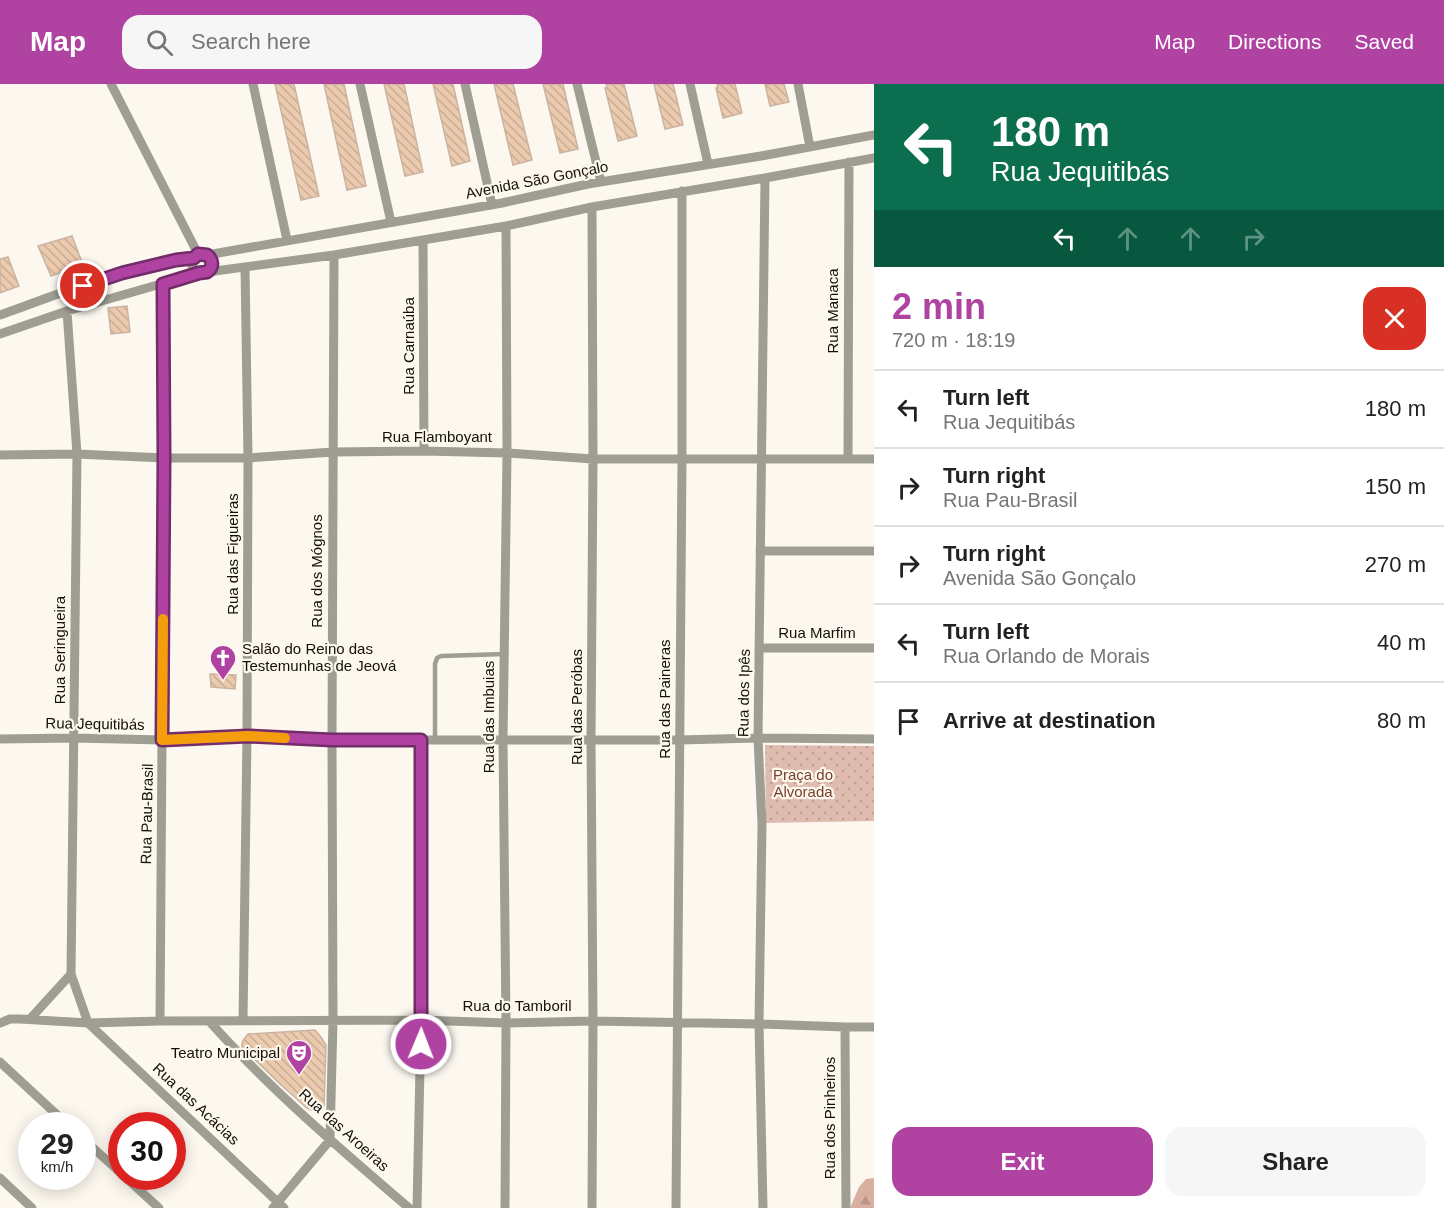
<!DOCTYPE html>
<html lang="en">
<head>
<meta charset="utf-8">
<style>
  body { margin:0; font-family:Helvetica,sans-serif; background:#f6f6f6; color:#222; height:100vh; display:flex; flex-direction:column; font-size:22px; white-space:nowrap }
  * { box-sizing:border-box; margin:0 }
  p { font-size:20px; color:#767676 }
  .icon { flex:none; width:33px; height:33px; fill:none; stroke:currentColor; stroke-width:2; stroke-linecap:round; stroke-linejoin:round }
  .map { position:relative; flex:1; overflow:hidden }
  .sheet { display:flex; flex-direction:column; background:#fff; width:570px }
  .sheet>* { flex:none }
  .banner { background:#0b6e4f; color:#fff; overflow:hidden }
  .speed { position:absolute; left:18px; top:1028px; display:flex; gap:12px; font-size:30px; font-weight:700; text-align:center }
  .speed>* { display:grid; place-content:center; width:78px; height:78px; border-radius:50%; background:#fff; box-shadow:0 3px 15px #0003; line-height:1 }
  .speed small { font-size:15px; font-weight:400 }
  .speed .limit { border:9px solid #d22; background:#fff; color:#111 }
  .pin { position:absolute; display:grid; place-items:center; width:51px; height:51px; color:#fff; margin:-26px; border:3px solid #fff; border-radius:50%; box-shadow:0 2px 6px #0007 }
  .me { position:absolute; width:66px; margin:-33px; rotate:1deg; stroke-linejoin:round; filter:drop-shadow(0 0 4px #0008) }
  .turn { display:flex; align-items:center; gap:21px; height:126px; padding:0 18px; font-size:27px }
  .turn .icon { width:78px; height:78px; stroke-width:2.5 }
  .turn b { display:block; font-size:42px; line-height:51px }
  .lanes { display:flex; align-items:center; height:57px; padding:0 18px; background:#0003; justify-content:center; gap:30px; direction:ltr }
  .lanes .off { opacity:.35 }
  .round { display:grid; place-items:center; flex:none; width:63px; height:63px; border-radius:18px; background:#f6f6f6 }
  .head { display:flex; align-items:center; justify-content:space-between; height:102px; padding:0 18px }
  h1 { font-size:36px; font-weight:600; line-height:45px; color:#b043a2 }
  .action { display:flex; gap:12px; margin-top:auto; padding:12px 18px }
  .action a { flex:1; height:69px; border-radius:18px; background:#b043a2; color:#fff; font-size:24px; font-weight:600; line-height:69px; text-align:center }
  .action a+a { background:#f6f6f6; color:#222 }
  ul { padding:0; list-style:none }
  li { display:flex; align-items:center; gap:18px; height:78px; padding:0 18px; border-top:2px solid #e0e0e0 }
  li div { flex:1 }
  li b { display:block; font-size:22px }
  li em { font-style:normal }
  header { display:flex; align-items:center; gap:36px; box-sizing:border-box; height:84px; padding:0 30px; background:#b043a2; color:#fff }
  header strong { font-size:28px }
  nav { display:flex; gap:33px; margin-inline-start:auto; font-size:21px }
  .search { width:420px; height:54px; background:#f6f6f6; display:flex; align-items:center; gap:15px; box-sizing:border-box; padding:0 21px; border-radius:18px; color:#767676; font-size:22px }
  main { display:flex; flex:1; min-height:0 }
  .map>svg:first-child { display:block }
</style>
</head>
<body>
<header>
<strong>Map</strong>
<div class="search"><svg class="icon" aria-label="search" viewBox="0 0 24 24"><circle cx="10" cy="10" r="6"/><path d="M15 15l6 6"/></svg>Search here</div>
<nav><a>Map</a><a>Directions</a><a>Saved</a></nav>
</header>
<main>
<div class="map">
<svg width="874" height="1124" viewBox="0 0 874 1124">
  <defs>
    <pattern id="grass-dots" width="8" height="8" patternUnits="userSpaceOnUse" patternTransform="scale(1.5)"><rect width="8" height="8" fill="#e0bcb0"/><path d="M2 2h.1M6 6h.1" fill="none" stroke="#bfa196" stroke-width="1.8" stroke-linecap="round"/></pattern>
    <pattern id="forest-firs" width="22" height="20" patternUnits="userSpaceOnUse" patternTransform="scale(1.5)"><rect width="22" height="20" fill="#d9afa0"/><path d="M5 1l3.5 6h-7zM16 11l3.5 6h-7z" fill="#b99688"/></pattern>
    <pattern id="building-back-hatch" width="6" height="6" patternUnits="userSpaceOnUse" patternTransform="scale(1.5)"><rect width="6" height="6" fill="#eccaae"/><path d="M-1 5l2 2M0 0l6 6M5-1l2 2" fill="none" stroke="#caac94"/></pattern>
  </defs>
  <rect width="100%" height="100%" fill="#fdf8ef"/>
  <path fill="url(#grass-dots)" d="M765 661 874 662V737L766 739Z"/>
  <path fill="url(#forest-firs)" d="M874 1094V1124H850L859 1103 866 1095Z"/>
  <path fill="url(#building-back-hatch)" stroke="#c9b4a2" stroke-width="1.5" d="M275 0H294L319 112 301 116Z
    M324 0H344L366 102 347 106Z
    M384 0H404L423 88 405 92Z
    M433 0H453L470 77 452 82Z
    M494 0H513L532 76 513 81Z
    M543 0H563L578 65 560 69Z
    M606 0H624L637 52 618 57 605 4H607Z
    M654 0H673L683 41 665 45Z
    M717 0H735L742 29 723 34 716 4H718Z
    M765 0H784L789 18 770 22Z
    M72 152 83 181 51 192 38 162Z
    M8 173 19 202 0 209V175Z
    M127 222 130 248 111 250 108 224Z
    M210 590 236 591 235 605 211 603Z
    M315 946 321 953 326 961 324 1022 318 1026H312L307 1024 280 1000 242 963V959L244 955 248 950Z"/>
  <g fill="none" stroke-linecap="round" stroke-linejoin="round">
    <path stroke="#9f9e93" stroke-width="4.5" d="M435 656V580L437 574 441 572 505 570"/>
    <path stroke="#9f9e93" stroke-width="9" d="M111 0 198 170
      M253 0 287 156
      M360 0 391 138
      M465 0 492 121
      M577 0 601 98
      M690 0 708 80
      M798 0 810 63
      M423 156 424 367
      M207 188 334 171 423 156 506 142 592 123 765 94 874 74
      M199 189 196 188 192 182 193 174 198 170 207 171 502 119 588 100 761 72 874 51
      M67 227 77 370 71 890 88 939 284 1124
      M0 231C62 209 128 181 193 174
      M0 250 67 227 199 189 207 188C214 183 213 176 207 171
      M0 371 77 370 164 374H248L333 368 424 367 507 369 593 375H874
      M848 375 849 78
      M760 467H874
      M760 564H874
      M0 655 74 654 163 656 247 652 332 656H679L758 654 874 655
      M30 935 71 890
      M160 937 164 374 163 200
      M209 937C270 1005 340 1065 409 1124
      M243 937 247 652 248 374 245 183
      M0 939 10 935H20L88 939 160 937 421 936 506 939 593 937 759 940 845 943H874
      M845 943 846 1124
      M0 978 68 1041
      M82 1054 122 1090
      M124 1092 159 1124
      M0 1094 32 1124
      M273 1124 330 1056 333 937 332 656 334 171
      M417 1124 421 936V656
      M505 1124 506 939 503 656 507 369 506 142
      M592 1124 593 937 591 656 593 375 592 123
      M676 1124 682 375V107
      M763 1124 759 940 762 740 758 654 765 94"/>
  </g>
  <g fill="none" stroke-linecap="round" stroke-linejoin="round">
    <g stroke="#722c69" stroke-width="15">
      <path id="route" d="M83 202 122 189 176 176 194 174 198 170 207 171C213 176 214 183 207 188L199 189 163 200 164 374 162 656 248 652 332 656H421V960"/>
    </g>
    <use href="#route" stroke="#b043a2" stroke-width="10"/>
    <path stroke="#f59e0b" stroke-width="10" d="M163 535 162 656 248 652 285 654"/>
  </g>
  <defs>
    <g id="church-pin" transform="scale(1.35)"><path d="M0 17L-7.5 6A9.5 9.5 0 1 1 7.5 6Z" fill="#b043a2" stroke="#fdf8ef"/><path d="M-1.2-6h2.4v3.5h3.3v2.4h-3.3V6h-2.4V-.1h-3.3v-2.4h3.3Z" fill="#fff"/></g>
    <g id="theatre-pin" transform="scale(1.35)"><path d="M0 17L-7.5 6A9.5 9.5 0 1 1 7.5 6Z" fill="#b043a2" stroke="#fdf8ef"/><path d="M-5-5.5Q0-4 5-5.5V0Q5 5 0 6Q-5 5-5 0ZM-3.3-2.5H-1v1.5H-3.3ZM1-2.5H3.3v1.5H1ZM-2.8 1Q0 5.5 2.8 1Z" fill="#fff"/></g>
  </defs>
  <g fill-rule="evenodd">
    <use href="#church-pin" x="223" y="574"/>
    <use href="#theatre-pin" x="299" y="969"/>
  </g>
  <g text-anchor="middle" stroke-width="4.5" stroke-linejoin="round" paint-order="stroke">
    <g font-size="15" fill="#141008" stroke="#fdf8ef">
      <text transform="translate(537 96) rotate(-11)" y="5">Avenida São Gonçalo</text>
      <text transform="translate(833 227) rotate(-90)" y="5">Rua Manaca</text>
      <text transform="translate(409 262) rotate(-90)" y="5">Rua Carnaúba</text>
      <text x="437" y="358">Rua Flamboyant</text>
      <text transform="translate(233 470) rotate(-90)" y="5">Rua das Figueiras</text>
      <text transform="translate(317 487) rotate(-90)" y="5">Rua dos Mógnos</text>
      <text x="817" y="554">Rua Marfim</text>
      <text transform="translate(60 566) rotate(-90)" y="5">Rua Seringueira</text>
      <text transform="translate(744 609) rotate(-89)" y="5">Rua dos Ipês</text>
      <text transform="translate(665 615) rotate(-90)" y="5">Rua das Paineras</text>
      <text transform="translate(577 623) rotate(-90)" y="5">Rua das Peróbas</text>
      <text transform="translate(489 633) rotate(-90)" y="5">Rua das Imbuias</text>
      <text transform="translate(95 640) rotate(1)" y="5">Rua Jequitibás</text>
      <text transform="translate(147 730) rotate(-89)" y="5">Rua Pau-Brasil</text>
      <text x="517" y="927">Rua do Tamboril</text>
      <text transform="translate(196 1020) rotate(43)" y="5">Rua das Acácias</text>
      <text transform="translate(830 1034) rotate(-90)" y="5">Rua dos Pinheiros</text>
      <text transform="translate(344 1046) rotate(42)" y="5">Rua das Aroeiras</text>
    </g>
    <g font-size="15" fill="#141008" stroke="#fdf8ef" text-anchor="start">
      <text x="242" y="570">Salão do Reino das<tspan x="242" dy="17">Testemunhas de Jeová</tspan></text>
      <text x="280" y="974" text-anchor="end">Teatro Municipal</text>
    </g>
    <g font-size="15" fill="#773f2c" stroke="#fdf8ef">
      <text x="803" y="696">Praça do<tspan x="803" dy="17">Alvorada</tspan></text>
    </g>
  </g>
</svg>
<div class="speed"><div>29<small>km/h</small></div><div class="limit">30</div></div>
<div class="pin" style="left:83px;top:202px;background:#d93025"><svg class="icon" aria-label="arrive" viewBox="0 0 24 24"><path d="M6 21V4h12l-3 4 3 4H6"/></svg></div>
<svg class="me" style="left:421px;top:960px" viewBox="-20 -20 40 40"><circle r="17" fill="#b043a2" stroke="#fff" stroke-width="3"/><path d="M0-11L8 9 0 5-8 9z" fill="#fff"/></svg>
</div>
<section class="sheet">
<div class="banner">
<div class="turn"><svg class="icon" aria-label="left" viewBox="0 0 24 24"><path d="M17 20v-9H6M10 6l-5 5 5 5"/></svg><div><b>180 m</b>Rua Jequitibás</div></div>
<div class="lanes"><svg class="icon" aria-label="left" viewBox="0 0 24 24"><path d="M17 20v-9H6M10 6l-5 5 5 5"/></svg><svg class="icon off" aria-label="ahead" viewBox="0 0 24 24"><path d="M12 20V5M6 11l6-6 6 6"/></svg><svg class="icon off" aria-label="ahead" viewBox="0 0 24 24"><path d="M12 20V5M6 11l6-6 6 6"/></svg><svg class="icon off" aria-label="right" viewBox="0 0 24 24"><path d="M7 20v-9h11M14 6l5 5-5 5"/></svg></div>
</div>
<div class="head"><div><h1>2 min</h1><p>720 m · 18:19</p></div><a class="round" style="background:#d93025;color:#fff"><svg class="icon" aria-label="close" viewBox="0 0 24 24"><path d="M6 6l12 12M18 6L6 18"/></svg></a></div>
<ul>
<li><svg class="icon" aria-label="left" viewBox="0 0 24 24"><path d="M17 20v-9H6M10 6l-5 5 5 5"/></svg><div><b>Turn left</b><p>Rua Jequitibás</p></div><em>180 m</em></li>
<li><svg class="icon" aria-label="right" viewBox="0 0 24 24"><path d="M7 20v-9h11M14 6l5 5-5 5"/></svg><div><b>Turn right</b><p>Rua Pau-Brasil</p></div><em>150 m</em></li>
<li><svg class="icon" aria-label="right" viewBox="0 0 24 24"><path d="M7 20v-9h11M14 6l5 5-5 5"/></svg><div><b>Turn right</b><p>Avenida São Gonçalo</p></div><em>270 m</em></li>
<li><svg class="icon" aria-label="left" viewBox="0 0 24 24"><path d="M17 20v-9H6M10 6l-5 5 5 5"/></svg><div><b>Turn left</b><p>Rua Orlando de Morais</p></div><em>40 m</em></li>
<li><svg class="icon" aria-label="arrive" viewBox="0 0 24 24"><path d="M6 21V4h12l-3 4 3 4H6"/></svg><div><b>Arrive at destination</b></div><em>80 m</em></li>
</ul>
<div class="action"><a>Exit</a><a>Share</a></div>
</section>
</main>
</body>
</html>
